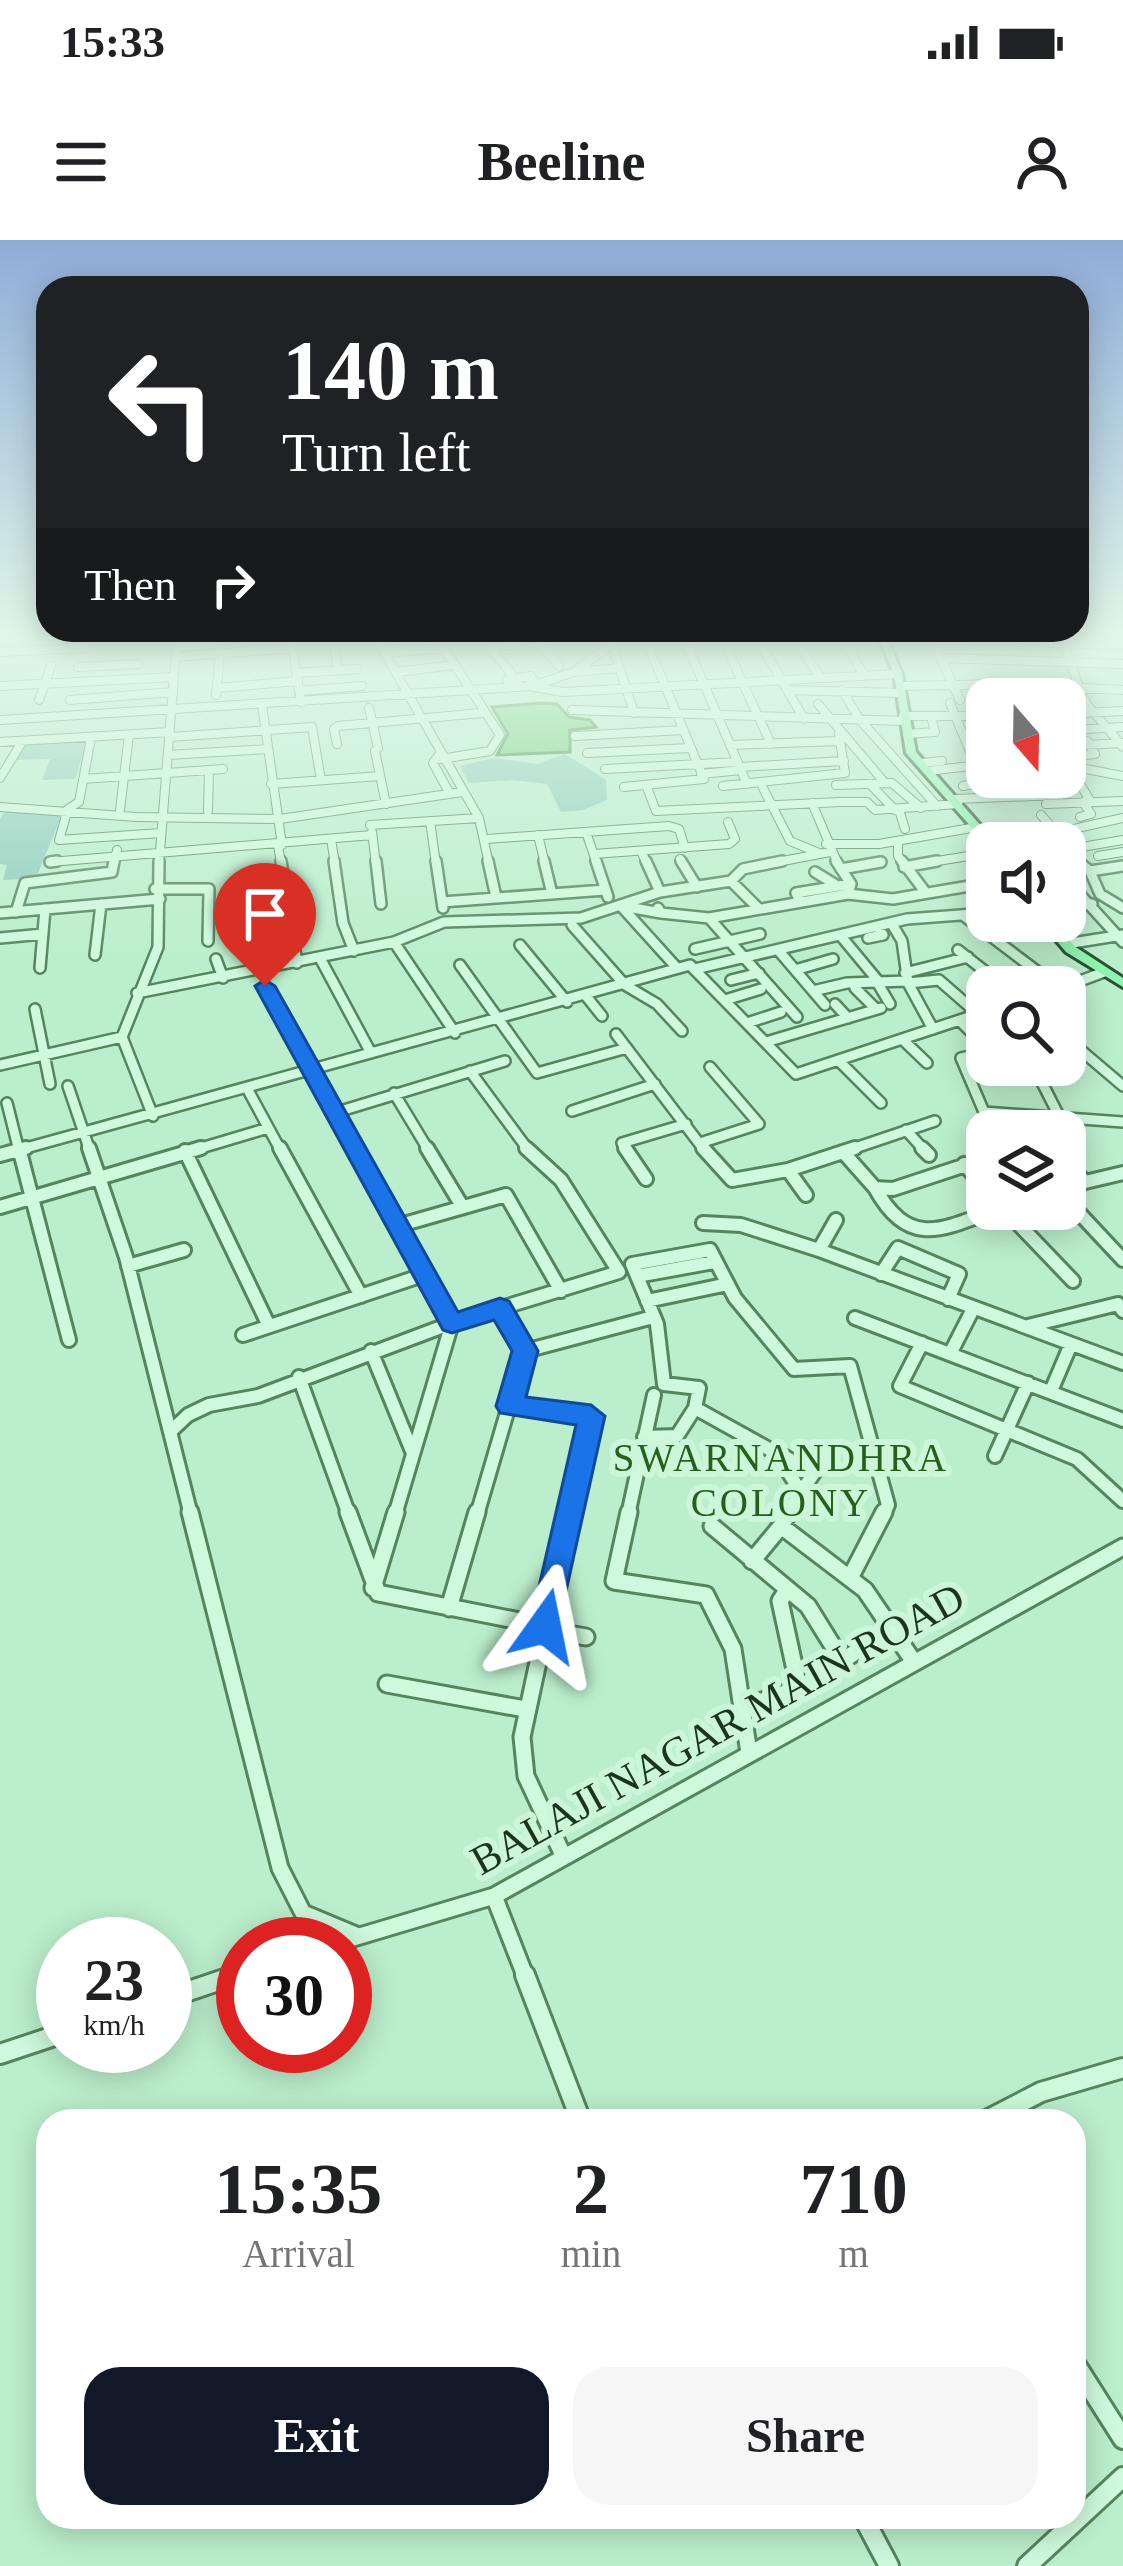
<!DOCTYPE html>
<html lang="en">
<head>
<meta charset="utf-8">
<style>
  body { margin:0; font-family:Georgia,serif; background:#f6f6f6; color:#202124; height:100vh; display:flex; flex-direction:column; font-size:45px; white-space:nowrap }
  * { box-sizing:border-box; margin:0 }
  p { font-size:39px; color:#757577 }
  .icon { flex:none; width:66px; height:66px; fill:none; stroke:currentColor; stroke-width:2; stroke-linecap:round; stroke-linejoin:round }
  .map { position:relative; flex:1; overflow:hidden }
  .panel { position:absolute; left:36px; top:1869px; width:1050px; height:420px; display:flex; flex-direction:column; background:#fff; border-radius:36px; box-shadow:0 6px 30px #0003 }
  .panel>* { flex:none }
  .banner { position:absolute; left:36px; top:36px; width:1053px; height:366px; border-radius:36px; box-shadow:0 6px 30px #0003; background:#202124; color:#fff; overflow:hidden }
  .needle { width:78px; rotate:160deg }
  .fabs { position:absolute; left:966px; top:438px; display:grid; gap:24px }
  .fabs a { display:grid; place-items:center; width:120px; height:120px; border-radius:24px; background:#fff; box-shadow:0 6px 30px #0003; font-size:60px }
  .speed { position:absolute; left:36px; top:1677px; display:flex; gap:24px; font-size:60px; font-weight:700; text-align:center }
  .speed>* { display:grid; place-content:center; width:156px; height:156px; border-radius:50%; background:#fff; box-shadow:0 6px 30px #0003; line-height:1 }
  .speed small { font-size:30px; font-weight:400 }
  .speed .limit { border:18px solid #d22; background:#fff; color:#111 }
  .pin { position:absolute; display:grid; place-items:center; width:102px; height:102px; color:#fff; margin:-123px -51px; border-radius:50% 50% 50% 0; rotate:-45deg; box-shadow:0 0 12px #0007 }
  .pin .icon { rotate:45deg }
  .me { position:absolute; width:132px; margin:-66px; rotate:12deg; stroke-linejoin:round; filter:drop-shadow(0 0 9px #0008) }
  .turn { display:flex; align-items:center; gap:42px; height:252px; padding:0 48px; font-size:54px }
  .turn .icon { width:156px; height:156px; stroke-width:2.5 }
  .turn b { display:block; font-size:84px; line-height:102px }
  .then { display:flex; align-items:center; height:114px; padding:0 48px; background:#0003; gap:24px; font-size:45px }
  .eta { display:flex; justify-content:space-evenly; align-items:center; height:204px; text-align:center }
  .eta b { font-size:72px; font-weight:700; line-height:84px }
  .button { display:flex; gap:24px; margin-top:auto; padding:24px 48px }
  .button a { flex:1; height:138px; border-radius:36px; background:#111827; color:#fff; font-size:48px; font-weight:700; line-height:138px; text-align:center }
  .button a+a { background:#f6f6f6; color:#202124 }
  .status { display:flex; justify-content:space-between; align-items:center; height:84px; padding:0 60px; background:#fff; direction:ltr }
  .status svg { height:33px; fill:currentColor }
  header { display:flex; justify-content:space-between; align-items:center; height:156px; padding:0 48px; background:#fff; font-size:54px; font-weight:700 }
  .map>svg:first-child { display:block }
</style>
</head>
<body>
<div class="status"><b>15:33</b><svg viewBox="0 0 49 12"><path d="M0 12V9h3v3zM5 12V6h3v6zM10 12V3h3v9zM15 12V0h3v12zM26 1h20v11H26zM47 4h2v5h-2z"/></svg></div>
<header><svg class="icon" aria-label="menu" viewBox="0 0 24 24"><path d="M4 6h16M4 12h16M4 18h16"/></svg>Beeline<svg class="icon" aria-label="person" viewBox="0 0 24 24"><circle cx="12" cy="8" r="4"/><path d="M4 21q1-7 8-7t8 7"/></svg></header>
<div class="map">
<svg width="1123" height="2326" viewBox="0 0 1123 2326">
  <rect width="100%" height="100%" fill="#bec"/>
  <path fill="#8fccbc" d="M88 500 75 539 42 540 50 519 17 520 23 504Z
    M565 514 606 540 607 560 583 570 561 572 547 544 513 540 469 543 460 526 493 518 538 524Z
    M5 571 63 572 36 638 3 640 7 625 0 624V579Z"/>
  <path fill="#70ce74" stroke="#3a853c" stroke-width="3" d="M542 463 557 464 569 477 590 480 596 487 570 490V512L497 515 508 494 492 467Z"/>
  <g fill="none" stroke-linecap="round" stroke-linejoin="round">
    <g stroke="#55855d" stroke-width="10">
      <path id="minor-far4" d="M291 398 301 462
        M333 398 338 430
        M376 398 479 578 489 624
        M482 398 513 436
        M570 398 579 407
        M684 398 747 544
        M722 398 771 504
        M757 398 804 479
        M794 398 820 437
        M843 398 863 434
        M883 398 1123 405
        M1062 399 1084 461 1123 507
        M538 402 559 426
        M667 402 723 398
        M612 404 634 473
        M176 407 279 398
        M490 408 565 398
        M0 412 84 408
        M938 412 960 460
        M386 413 444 408 500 495 490 511 441 519
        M175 417 293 408
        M941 418 1123 424
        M78 427 138 424
        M397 432 454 425
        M574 432 620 428
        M297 433 357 429
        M519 444 510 445 507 440 531 436 534 441 527 446
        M977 444 987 463
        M0 446 174 437
        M900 446 1007 444 1123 450
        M534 447 563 452 898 434
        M217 448 298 441
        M787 450 901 453
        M842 450 860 480 937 566
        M299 451 362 446
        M216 455 220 414
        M39 460 51 426
        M70 460 173 452
        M1065 460H1085
        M950 463 976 526
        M818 464 885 543
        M262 465 282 605
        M369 468 378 508
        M572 470 904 481
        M1065 474 1123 471
        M978 475 987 496
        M903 476H987
        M0 480 532 446 574 432 620 398
        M1065 490 1123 487
        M907 494 935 492 931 476
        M575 496 683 490
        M170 497 312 487 321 540
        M91 498 79 562 68 569 59 600 161 593
        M0 502 170 492
        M337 504 334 489 338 486 482 473
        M730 505 838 501
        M1065 506 1122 503
        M375 511 386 564
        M587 513 690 508
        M168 515 268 509
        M439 515 433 523 450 554
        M1065 517 1095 514 1087 501
        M921 523 942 521
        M1065 525 1123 536
        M1069 526 1091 562
        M740 527 844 521
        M605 529 738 522
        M928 531 987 524
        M701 534 741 530
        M0 538 22 502
        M83 539 223 529
        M271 544 380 536
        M761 544 790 601 819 613
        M870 544 895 570
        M646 545 656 571 840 562H867L875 570 958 564
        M836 545 892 543 921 568
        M723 546 845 533 839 494
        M963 546 995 540
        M624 547 704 539 645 398
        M954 559 1060 555 1053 537
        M812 563 838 624
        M1046 564 1123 561
        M0 567 136 577 280 579 462 552
        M120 570 129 495
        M899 570 905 589
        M208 571 209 531
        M1041 575 1055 591
        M1080 577 1091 574 1083 562
        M430 581 436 624
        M370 585 479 578
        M979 589 995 587 1012 602
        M372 592 376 624
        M586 592 597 624
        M538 595 545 624
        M331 599 335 624
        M487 599 669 586 679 589 685 608
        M898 602V616L904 624
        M1011 603 1123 578
        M826 604H879L977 587
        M278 605 281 624
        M1065 610 1123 600
        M641 611 647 624
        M594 614 729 604 735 599 728 582
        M1098 616 1123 612
        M680 619 683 624
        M50 622 372 595
        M114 624 117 610
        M159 624 177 398
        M767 624 830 612
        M867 624 881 622
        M919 624 987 613"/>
    </g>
    <g stroke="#55855d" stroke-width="14">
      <path id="minor-far3" d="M281 621 297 723
        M334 621 343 683 354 711
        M376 621 381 664
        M436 621 443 668
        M488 621 496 657
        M544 621 552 654
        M596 621 608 657
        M646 621 660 652
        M681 621 697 647
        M836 621 851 644 848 654
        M902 621 926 653
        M50 622 57 621
        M1080 623 1090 631 1100 654 1123 668
        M904 627 937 621
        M841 629 881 622
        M1090 631 1123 626
        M815 632 836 645
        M1065 638 1123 702
        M731 641 759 669
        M155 649H209L208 701
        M800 661 796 653 851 644
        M442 662 605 650
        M621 666 677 728
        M622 666 661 673 658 668
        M1065 667 1092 664
        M16 672 25 643 112 632 114 621
        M0 673 160 659
        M661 673 709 678 848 654 893 659 987 643
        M964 676 1058 747
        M709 678 797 777
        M892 684 902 701 908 743 933 789
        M572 685 625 745 657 764 682 791
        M840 695 879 742
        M0 698 43 694
        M868 698 883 695 877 686
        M394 702 455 793
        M1066 704 1123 695
        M520 705 567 762
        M695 709 760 694
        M778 710 825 765
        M958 710 1005 747
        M95 715 101 664
        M320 718 371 813
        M216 719 223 738
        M460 725 537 833 627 808
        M40 728 45 669
        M695 729 907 679 987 673
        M795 730 833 719
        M905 733 968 717
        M731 740 759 733
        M877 742 890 764
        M908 743 939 740 978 774
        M265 746 356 911
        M1064 747 1104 732
        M855 748 876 769
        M813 751 847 743 907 741
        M137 753 394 702 444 682 581 678 660 652 731 641 743 629 782 621
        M586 756 602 776
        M725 760 761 749
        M835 764 848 778
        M35 769 50 844
        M960 781 987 808
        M747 783 781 772
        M616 794 705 911
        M903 800 927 823
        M766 802 881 768
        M1065 809 1083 812 1123 846
        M987 812 961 818 984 872 1123 882
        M839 821 881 863
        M0 825 122 797
        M1033 825 1058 874
        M470 831 529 911
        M68 846 90 911
        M249 852 281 911
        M394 853 429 911
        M7 863 19 911
        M572 871 655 844
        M334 873 505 821
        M153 876 122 797 158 707 159 621
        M906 890 925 911
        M700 903 759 884 710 827
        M15 911 690 725 796 834 987 771
        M191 911 268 888
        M627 911 622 903 686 884
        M846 911 935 881"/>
    </g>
    <g stroke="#55855d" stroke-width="18">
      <path id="minor-far2" d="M19 908 69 1100
        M89 908 126 1017 191 1275
        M280 908 361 1056
        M355 908 452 1083 395 1275
        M427 908 462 966
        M625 908 646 939
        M703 908 732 940 788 930 855 908
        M922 908 929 915
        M185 911 269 1086
        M844 913 875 948 893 949 987 918
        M0 915 26 908
        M1065 920 1085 942 1123 933
        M964 924 987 950
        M788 930 806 955
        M875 948C909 1009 942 990 997 969
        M1065 949 1085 942
        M1065 958 1123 1020
        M0 967 201 908
        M1004 969 1073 1041
        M703 983 741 985 819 1010 1123 1123
        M397 986 506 955 561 1051
        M819 1010 836 980
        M128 1026 184 1010
        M881 1034 898 1008 959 1034 948 1059
        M637 1036 714 1022
        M647 1061 728 1044
        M855 1078 1123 1180
        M1028 1086 1118 1064 1123 1071
        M243 1095 423 1035
        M922 1103 900 1146 1077 1219 1123 1261
        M371 1111 412 1211
        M525 1111 653 1077
        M950 1114 973 1069
        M299 1137 349 1275
        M1051 1151 1071 1104
        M510 1166 591 1176 570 1275
        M695 1168 699 1148 664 1144 657 1084 632 1024 710 1010 735 1058 794 1129 850 1126 888 1265 883 1275
        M170 1192 188 1175 209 1165 258 1156 452 1083 619 1032 561 940 526 908
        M644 1197 677 1196 695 1168 776 1213 801 1252 787 1275
        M778 1213 814 1233 801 1252
        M995 1216 1028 1143
        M477 1275 525 1111 500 1068
        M628 1275 654 1155"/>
    </g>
    <g stroke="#55855d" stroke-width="21">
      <path id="minor-far1" d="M190 1272 280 1628 303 1673 358 1696
        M348 1272 378 1353 545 1386
        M629 1272 614 1341 706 1355 733 1409 749 1513
        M789 1272 781 1286 865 1350 914 1422
        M712 1286 808 1366 841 1419
        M752 1321 781 1286
        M851 1336 884 1272
        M373 1348 396 1272
        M787 1350 780 1361 799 1448
        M449 1368 477 1272
        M544 1390 586 1397
        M387 1444 525 1469
        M740 1469 799 1448 892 1389
        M563 1615 526 1536 522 1497 570 1272
        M494 1656 526 1738
        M333 1704 494 1656 1123 1307
        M227 1738 243 1733"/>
    </g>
    <g stroke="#55855d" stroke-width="24">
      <path id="minor" d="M525 1735 581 1881
        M165 1759 236 1735
        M0 1814 63 1793
        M985 1881 1041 1852 1123 1828
        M1074 2122 1123 2199
        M863 2277 889 2326
        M1027 2326 1123 2237"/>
    </g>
    <g stroke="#2a522e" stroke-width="6">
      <path id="major" d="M879 398H887L902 434 916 512 996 603 987 605 906 513 894 434Z
        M1040 681H1052L1074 706 1123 738V747L1066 712Z"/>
    </g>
    <use href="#minor-far4" stroke="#cef9dc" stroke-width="8"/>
    <use href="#minor-far3" stroke="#cef9dc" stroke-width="9"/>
    <use href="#minor-far2" stroke="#cef9dc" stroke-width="12"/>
    <use href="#minor-far1" stroke="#cef9dc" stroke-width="15"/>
    <use href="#minor" stroke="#cef9dc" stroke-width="18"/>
    <use href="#major" fill="#90f4b0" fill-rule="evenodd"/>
  </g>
  <linearGradient id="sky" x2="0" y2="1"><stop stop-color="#8facd8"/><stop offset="0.55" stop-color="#e0f7e8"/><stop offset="1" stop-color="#e0f7e8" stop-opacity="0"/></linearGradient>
  <rect width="1123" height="723" fill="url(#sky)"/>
  <path fill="#1a73e8" stroke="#114b97" stroke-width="3" d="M265 740 275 746 458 1072 500 1058 509 1061 538 1111 526 1157 591 1165 605 1176 556 1396 545 1400 534 1396 530 1386 576 1185 500 1173 496 1166 512 1111 494 1080 452 1093 443 1090 255 746Z"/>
  <g text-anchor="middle" stroke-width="12" stroke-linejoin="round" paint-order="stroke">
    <g font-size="39" letter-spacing="3" fill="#256119" stroke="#cbf6d9">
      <text x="781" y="1231">SWARNANDHRA<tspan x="781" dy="45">COLONY</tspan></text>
    </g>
    <g font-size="42" fill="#1a341d" stroke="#cbf6d9">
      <text transform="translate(717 1488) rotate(-29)" y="15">BALAJI NAGAR MAIN ROAD</text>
    </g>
  </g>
</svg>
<div class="fabs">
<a><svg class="needle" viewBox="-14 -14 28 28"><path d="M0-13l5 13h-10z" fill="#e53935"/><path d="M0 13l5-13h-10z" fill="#757577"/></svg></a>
<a><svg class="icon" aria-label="sound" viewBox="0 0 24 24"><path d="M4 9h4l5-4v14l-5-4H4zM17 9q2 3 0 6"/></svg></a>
<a><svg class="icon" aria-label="search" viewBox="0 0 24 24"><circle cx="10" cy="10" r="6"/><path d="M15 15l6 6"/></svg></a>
<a><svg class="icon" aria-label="layers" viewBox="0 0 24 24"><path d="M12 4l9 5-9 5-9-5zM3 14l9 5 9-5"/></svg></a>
</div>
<div class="speed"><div>23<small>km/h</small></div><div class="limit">30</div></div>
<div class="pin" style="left:265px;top:746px;background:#d93025"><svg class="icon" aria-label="arrive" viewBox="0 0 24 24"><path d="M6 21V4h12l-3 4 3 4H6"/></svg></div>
<svg class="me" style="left:545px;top:1386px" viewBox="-20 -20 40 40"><path d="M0-17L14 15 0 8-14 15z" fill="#1a73e8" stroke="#fff" stroke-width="4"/></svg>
<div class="banner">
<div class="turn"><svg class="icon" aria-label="left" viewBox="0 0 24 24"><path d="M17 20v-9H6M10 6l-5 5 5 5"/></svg><div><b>140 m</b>Turn left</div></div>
<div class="then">Then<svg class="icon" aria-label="right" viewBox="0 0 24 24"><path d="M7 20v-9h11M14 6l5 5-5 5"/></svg></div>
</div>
<section class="panel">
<div class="eta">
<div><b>15:35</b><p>Arrival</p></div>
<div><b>2</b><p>min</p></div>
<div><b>710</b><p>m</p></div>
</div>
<div class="button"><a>Exit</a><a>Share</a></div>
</section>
</div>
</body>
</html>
